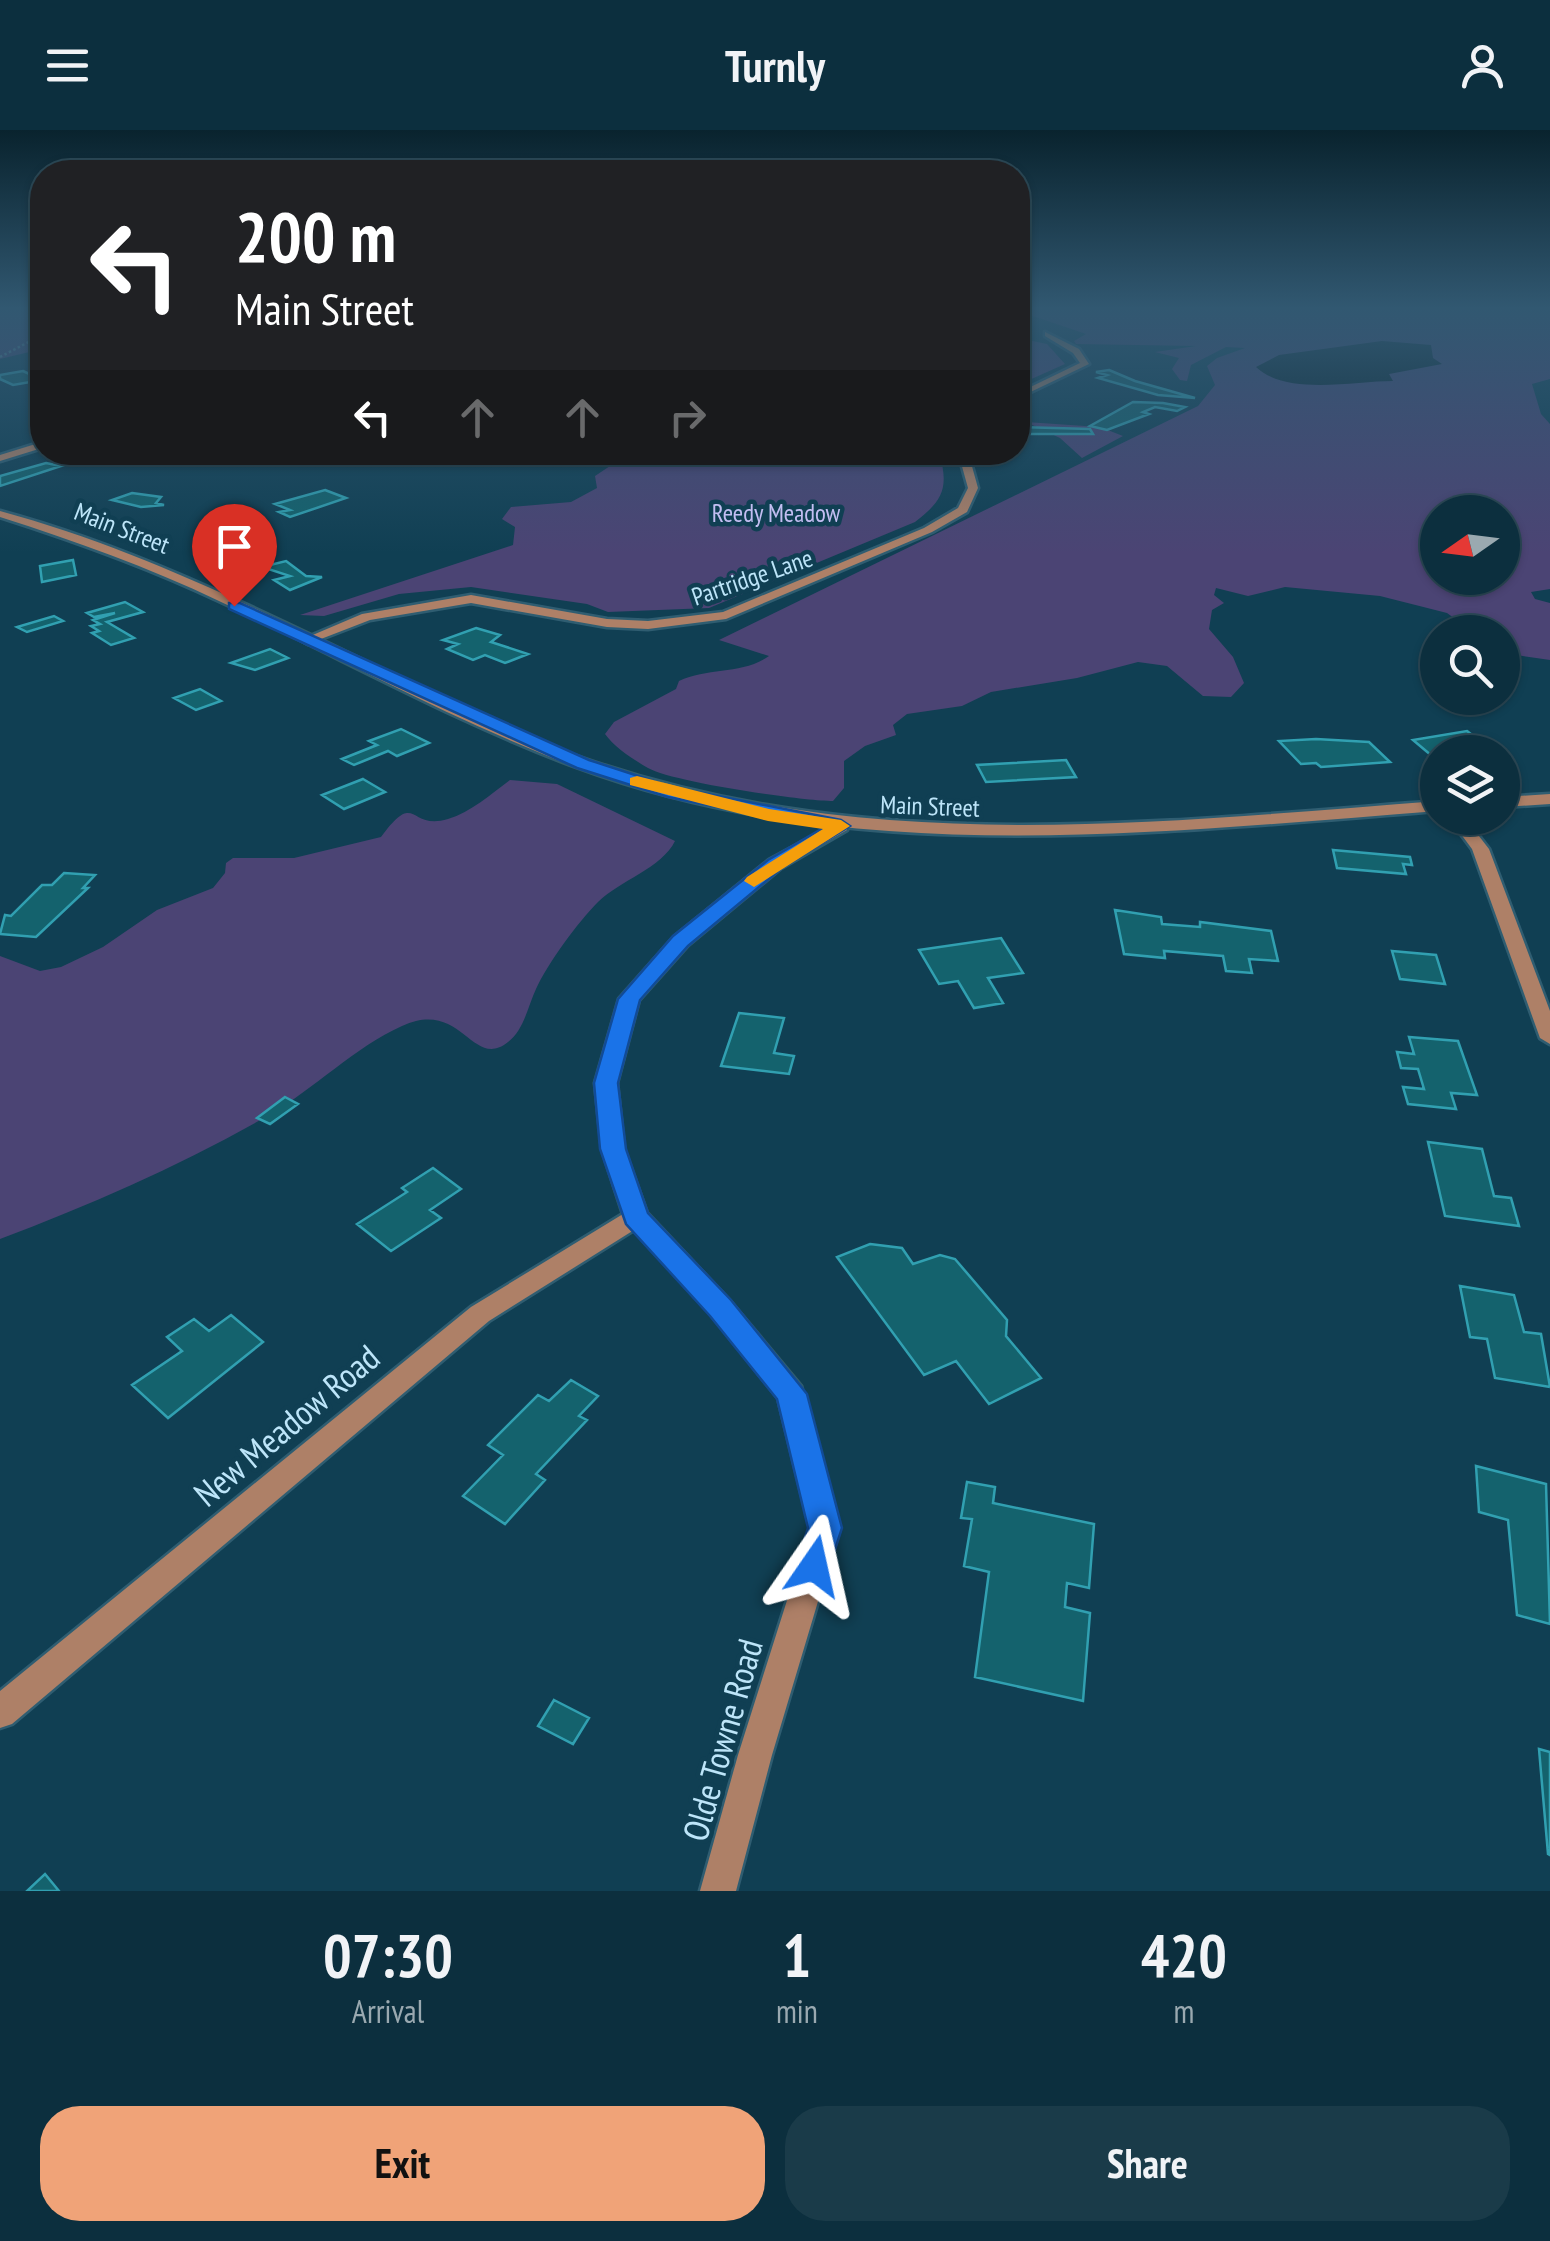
<!DOCTYPE html>
<html lang="en">
<head>
<meta charset="utf-8">
<style>
  body { margin:0; font-family:"PT Sans Narrow",sans-serif; background:#1a3b49; color:#f1f3f6; height:100vh; display:flex; flex-direction:column; font-size:38px; white-space:nowrap }
  * { box-sizing:border-box; margin:0 }
  p { font-size:32px; color:#9aa9b0 }
  .icon { flex:none; width:55px; height:55px; fill:none; stroke:currentColor; stroke-width:2; stroke-linecap:round; stroke-linejoin:round }
  .map { position:relative; height:1761px; overflow:hidden }
  .drawer { display:flex; flex-direction:column; background:#0c2f3e; flex:1 }
  .drawer>* { flex:none }
  .guide { position:absolute; left:30px; top:30px; width:1000px; height:305px; border-radius:40px; box-shadow:0 2px 8px #0004,0 0 0 2px #2c4a58; background:#202124; color:#fff; overflow:hidden }
  .needle { width:65px; rotate:256deg }
  .tools { position:absolute; left:1420px; top:365px; display:grid; gap:20px }
  .tools a { display:grid; place-items:center; width:100px; height:100px; border-radius:50%; background:#0c2f3e; box-shadow:0 2px 8px #0004,0 0 0 2px #2c4a58; font-size:50px }
  .pin { position:absolute; display:grid; place-items:center; width:85px; height:85px; color:#fff; margin:-102px -42px; border-radius:50% 50% 50% 0; rotate:-45deg; box-shadow:0 0 10px #0007 }
  .pin .icon { rotate:45deg }
  .me { position:absolute; width:110px; margin:-55px; rotate:11deg; stroke-linejoin:round; filter:drop-shadow(0 0 8px #0008) }
  .turn { display:flex; align-items:center; gap:35px; height:210px; padding:0 40px; font-size:45px }
  .turn .icon { width:130px; height:130px; stroke-width:2.5 }
  .turn b { display:block; font-size:70px; line-height:85px }
  .lanes { display:flex; align-items:center; height:95px; padding:0 40px; background:#0003; justify-content:center; gap:50px; direction:ltr }
  .lanes .off { opacity:.35 }
  .eta { display:flex; justify-content:space-evenly; align-items:center; height:170px; text-align:center }
  .eta b { font-size:60px; font-weight:800; line-height:70px }
  .cta { display:flex; gap:20px; margin-top:auto; padding:20px 40px }
  .cta a { flex:1; height:115px; border-radius:40px; background:#f0a378; color:#111; font-size:40px; font-weight:800; line-height:115px; text-align:center }
  .cta a+a { background:#1a3b49; color:#f1f3f6 }
  header { display:flex; justify-content:space-between; align-items:center; height:130px; padding:0 40px; background:#0c2f3e; font-size:45px; font-weight:800 }
  .map>svg:first-child { display:block }
</style>
</head>
<body>
<header><svg class="icon" aria-label="menu" viewBox="0 0 24 24"><path d="M4 6h16M4 12h16M4 18h16"/></svg>Turnly<svg class="icon" aria-label="person" viewBox="0 0 24 24"><circle cx="12" cy="8" r="4"/><path d="M4 21q1-7 8-7t8 7"/></svg></header>
<div class="map">
<svg width="1550" height="1761" viewBox="0 0 1550 1761">
  <rect width="100%" height="100%" fill="#103f53"/>
  <path fill="#4b4474" fill-rule="evenodd" d="M0 176H42V219L0 229Z
    M1018 176H1550V249L1532 254 1541 284 1550 294V459L1531 462 1535 469 1550 473V530L1503 523 1502 502H1473L1447 483 1380 466 1285 457 1248 466 1216 458 1214 465 1224 473 1212 480 1209 499 1233 527 1244 553 1231 567 1203 566 1167 536 1138 532 1077 548 991 562 962 576 907 584 893 595 896 605 865 616 844 631V658L833 671C802 671 672 652 648 638 634 630 614 617 605 604L614 592 676 559 679 551C708 537 742 545 769 526L719 510 1198 276 1215 255 1207 236 1217 228 1245 218 1226 217 1191 235 1187 251 1180 250 1172 239 1179 228 1155 222 1196 216 1076 214 1074 211 1086 204 1018 181ZM1438 382H1502V448H1438Z
    M1018 208 1047 214 1065 234 1018 255Z
    M1026 292 1100 297 1123 306 1082 328 1060 308Z
    M939 322C949 357 944 370 915 392L709 478 608 482 587 474 471 457 399 464 324 486 300 485 513 415 515 397 502 389 511 377 571 372 597 358 595 346 613 334 581 323Z
    M510 650 557 654 675 711C662 738 619 751 598 772 578 792 548 833 536 859 528 876 524 900 508 912 472 941 462 868 402 896 355 917 314 959 269 985 184 1034 92 1074 0 1109V826L40 841 61 837 103 817 157 780 213 758 225 743 226 733 233 728H294L381 707C417 658 408 701 448 689 471 682 491 664 510 650Z"/>
  <path fill="#08212c" d="M1382 211 1431 215 1433 228 1442 234 1389 244 1393 251C1354 251 1286 266 1256 237L1279 225Z"/>
  <path fill="#14626d" stroke="#31a0b1" stroke-width="2.5" d="M1109 240 1135 251 1195 268 1158 265 1098 248 1107 245 1096 242Z
    M23 241 42 250 13 255 0 249V245Z
    M1133 272 1163 273 1185 277 1177 281 1155 277 1143 282 1149 284 1107 300 1090 296Z
    M1018 297 1090 299 1093 304H1018Z
    M46 333 61 336 0 356V346Z
    M325 360 346 368 290 387 279 382 290 380 275 374Z
    M132 363 161 367 156 373 164 375 141 377 112 370Z
    M246 394 268 404 244 411 226 403Z
    M73 430 76 445 42 452 40 436Z
    M286 431 306 446 322 447 290 460 274 450 290 446 262 437Z
    M125 472 143 482 107 492 134 508 111 515 92 503 99 501 91 496 100 494 93 490 115 483 94 487 87 483Z
    M54 486 63 491 27 502 17 497Z
    M476 498 500 505 491 512 528 524 505 533 485 525 473 530 447 519 458 514 443 510Z
    M270 519 288 528 255 540 231 533Z
    M200 559 221 571 196 580 174 568Z
    M401 599 429 613 397 626 388 621 354 635 342 629 377 615 369 611Z
    M1467 601 1494 622H1438V631L1413 610Z
    M1316 609 1369 612 1390 632 1321 637 1316 633 1301 634 1279 611Z
    M1066 630 1076 647 986 652 977 635Z
    M363 649 385 662 344 679 322 665Z
    M1333 720 1410 727 1412 735 1403 734 1406 744 1337 738Z
    M64 743 95 745 83 758H88L36 807 0 804 5 785 11 786 42 755H52Z
    M1115 780 1161 787 1162 794 1200 797V792L1271 801 1278 831 1249 829 1252 843 1226 841 1223 826 1164 821 1165 828 1124 824Z
    M1001 808 1023 843 988 848 1003 873 974 878 958 851 939 854 919 820Z
    M1392 821 1436 825 1445 854 1400 849Z
    M739 883 784 888 774 923 794 926 789 944 721 936Z
    M1409 907 1458 911 1477 965 1451 963 1456 979 1408 974 1403 957 1424 959 1418 939 1401 938 1397 922 1414 924Z
    M285 967 298 974 270 994 257 988Z
    M1428 1012 1482 1019 1494 1066 1511 1068 1519 1096 1445 1086Z
    M433 1038 461 1059 430 1080 441 1088 391 1121 357 1094 407 1062 402 1058Z
    M870 1114 902 1118 913 1134 940 1125 955 1129 1007 1190 1006 1206 1041 1248 989 1274 956 1231 924 1245 837 1127Z
    M1460 1156 1514 1165 1524 1202 1541 1204 1550 1257 1495 1248 1487 1209 1470 1207Z
    M231 1185 263 1212 168 1288 132 1255 182 1221 167 1207 194 1189 209 1201Z
    M571 1250 598 1266 579 1286 587 1290 536 1344 545 1350 505 1394 463 1366 503 1325 488 1315 538 1265 549 1271Z
    M1476 1336 1546 1354 1550 1494 1517 1485 1508 1390 1479 1382Z
    M967 1352 995 1357 993 1373 1094 1394 1089 1458 1067 1453 1065 1477 1090 1483 1083 1571 975 1547 989 1442 964 1436 972 1389 961 1388Z
    M554 1570 589 1588 573 1614 538 1596Z
    M1539 1619 1550 1622V1725L1548 1724Z
    M45 1744 59 1761H27Z"/>
  <g fill="none" stroke-linecap="round" stroke-linejoin="round">
    <g stroke="#2f5d71" stroke-width="5">
      <path id="minor" d="M1045 202 1079 219 1089 234 1018 268V263L1080 233 1073 223 1045 206Z
        M42 312V318L0 331V325Z
        M958 322H968L978 358 967 382 932 402 726 489 648 499 607 497 471 473 370 490 308 514 301 510 362 484 471 465 607 489 648 491 723 482 924 398 958 378 968 358Z
        M1449 688H1465L1489 719 1550 881V914L1540 908 1472 719Z
        M841 691 847 692V700L781 738 688 815 639 870 617 953 624 1019 647 1083 730 1171 801 1256 840 1398 772 1625 736 1761H700L738 1625 810 1398 778 1268 712 1185 634 1100 489 1191 12 1594 0 1598V1561L471 1177 623 1084 602 1019 595 953 619 869 674 807 769 730Z"/>
    </g>
    <g stroke="#2f5d71" stroke-width="5">
      <path id="tertiary" d="M0 381C137 418 263 482 390 543 456 575 522 608 591 631 870 726 1150 693 1438 671V681C1151 703 852 739 576 637 453 591 338 526 219 471 148 437 75 411 0 387Z
        M1550 664V674L1502 677V667Z"/>
    </g>
    <path stroke="#618ca0" stroke-width="2.5" stroke-dasharray="2.5 2.5" stroke-linecap="butt" d="M0 227 42 205"/>
    <use href="#minor" fill="#ae8067" fill-rule="evenodd"/>
    <use href="#tertiary" fill="#ae8067" fill-rule="evenodd"/>
  </g>
  <linearGradient id="sky" x2="0" y2="1"><stop stop-color="#09232e"/><stop offset="0.42" stop-color="#315871"/><stop offset="1" stop-color="#315871" stop-opacity="0"/></linearGradient>
  <rect width="1550" height="423" fill="url(#sky)"/>
  <path fill="#1a73e8" stroke="#114b97" stroke-width="2.5" d="M229 473H240L589 630 672 657 841 690 850 696 782 738 688 816 640 870 618 953 626 1019 648 1083 731 1170 807 1264 842 1398 826 1447 814 1451 801 1447 796 1436 808 1398 777 1269 710 1186 626 1094 600 1019 594 953 618 869 673 806 768 730 823 698 668 667 577 638 229 479Z"/>
  <path fill="#f59e0b" d="M637 646 769 679 841 690 850 696 754 757 744 751 747 747 823 699 768 691 630 655V648Z"/>
  <g text-anchor="middle" stroke-width="9" stroke-linejoin="round" paint-order="stroke">
    <g font-size="25" fill="#c3bef2" stroke="#103f53">
      <text x="776" y="392">Reedy Meadow</text>
    </g>
    <g font-size="25" fill="#bde5f9" stroke="#103f53">
      <text transform="translate(122 398) rotate(21)" y="9">Main Street</text>
      <text transform="translate(752 447) rotate(-19)" y="9">Partridge Lane</text>
      <text transform="translate(930 676) rotate(2)" y="9">Main Street</text>
    </g>
    <g font-size="35" fill="#bde5f9" stroke="#103f53">
      <text transform="translate(287 1296) rotate(-40)" y="12">New Meadow Road</text>
      <text transform="translate(723 1610) rotate(-74)" y="12">Olde Towne Road</text>
    </g>
  </g>
</svg>
<div class="tools">
<a><svg class="needle" viewBox="-14 -14 28 28"><path d="M0-13l5 13h-10z" fill="#e53935"/><path d="M0 13l5-13h-10z" fill="#9aa9b0"/></svg></a>
<a><svg class="icon" aria-label="search" viewBox="0 0 24 24"><circle cx="10" cy="10" r="6"/><path d="M15 15l6 6"/></svg></a>
<a><svg class="icon" aria-label="layers" viewBox="0 0 24 24"><path d="M12 4l9 5-9 5-9-5zM3 14l9 5 9-5"/></svg></a>
</div>
<div class="pin" style="left:234px;top:476px;background:#d93025"><svg class="icon" aria-label="arrive" viewBox="0 0 24 24"><path d="M6 21V4h12l-3 4 3 4H6"/></svg></div>
<svg class="me" style="left:814px;top:1436px" viewBox="-20 -20 40 40"><path d="M0-17L14 15 0 8-14 15z" fill="#1a73e8" stroke="#fff" stroke-width="4"/></svg>
<div class="guide">
<div class="turn"><svg class="icon" aria-label="left" viewBox="0 0 24 24"><path d="M17 20v-9H6M10 6l-5 5 5 5"/></svg><div><b>200 m</b>Main Street</div></div>
<div class="lanes"><svg class="icon" aria-label="left" viewBox="0 0 24 24"><path d="M17 20v-9H6M10 6l-5 5 5 5"/></svg><svg class="icon off" aria-label="ahead" viewBox="0 0 24 24"><path d="M12 20V5M6 11l6-6 6 6"/></svg><svg class="icon off" aria-label="ahead" viewBox="0 0 24 24"><path d="M12 20V5M6 11l6-6 6 6"/></svg><svg class="icon off" aria-label="right" viewBox="0 0 24 24"><path d="M7 20v-9h11M14 6l5 5-5 5"/></svg></div>
</div>
</div>
<section class="drawer">
<div class="eta">
<div><b>07:30</b><p>Arrival</p></div>
<div><b>1</b><p>min</p></div>
<div><b>420</b><p>m</p></div>
</div>
<div class="cta"><a>Exit</a><a>Share</a></div>
</section>
</body>
</html>
